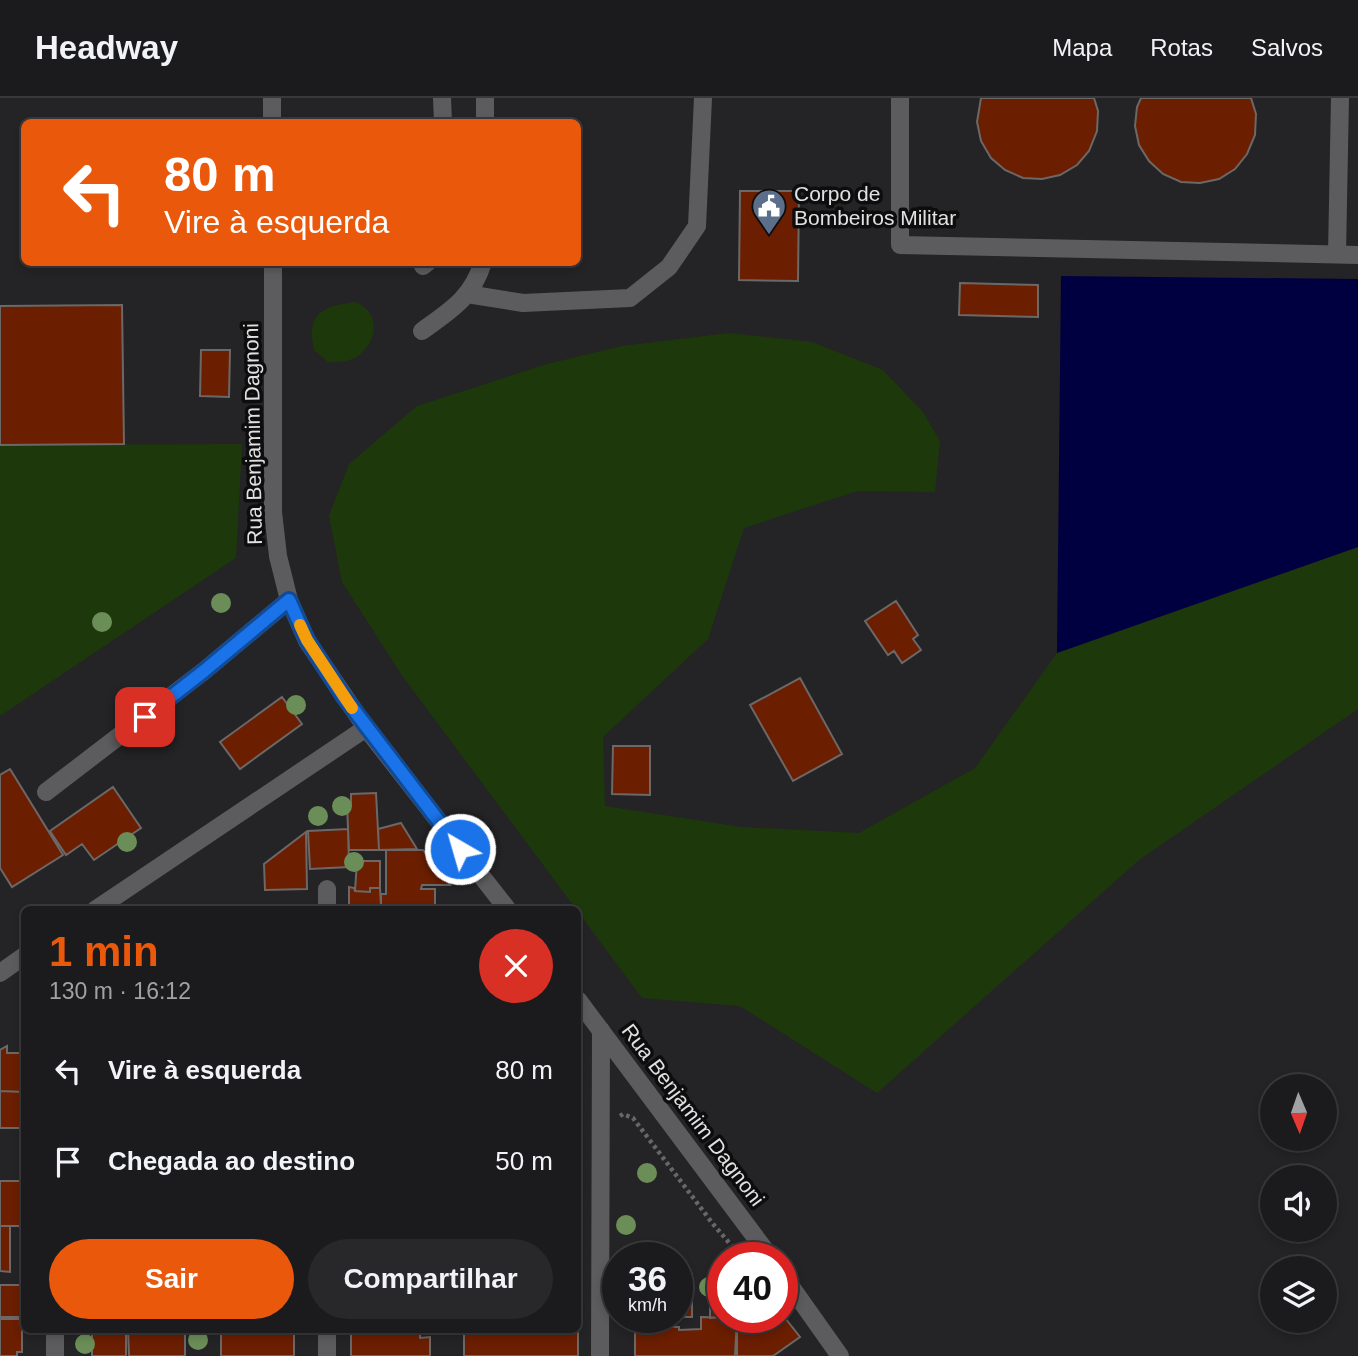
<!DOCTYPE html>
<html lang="pt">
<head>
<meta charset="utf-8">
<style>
  body { margin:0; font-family:Helvetica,sans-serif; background:#282729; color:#f1f3f6; height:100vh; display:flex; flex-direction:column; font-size:26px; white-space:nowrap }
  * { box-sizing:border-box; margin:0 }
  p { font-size:23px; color:#a0a1a3 }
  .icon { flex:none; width:38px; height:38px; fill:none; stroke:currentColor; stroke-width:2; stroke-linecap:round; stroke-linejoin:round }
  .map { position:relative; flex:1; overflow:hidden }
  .panel { position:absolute; left:21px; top:808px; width:560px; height:427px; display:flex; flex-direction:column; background:#1b1a1c; border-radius:10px; box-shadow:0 4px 10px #0003,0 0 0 2px #39383b }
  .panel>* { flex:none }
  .guide { position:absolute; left:21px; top:21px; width:560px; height:147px; border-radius:10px; box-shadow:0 4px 10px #0003,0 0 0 2px #39383b; background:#ea580c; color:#fff; overflow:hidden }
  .needle { width:46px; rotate:178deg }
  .buttons { position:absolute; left:1260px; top:976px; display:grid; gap:14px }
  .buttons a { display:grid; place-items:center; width:77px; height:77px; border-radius:50%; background:#1b1a1c; box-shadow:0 4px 10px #0003,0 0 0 2px #39383b; font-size:35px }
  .speed { position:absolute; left:602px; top:1144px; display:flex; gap:14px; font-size:35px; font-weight:700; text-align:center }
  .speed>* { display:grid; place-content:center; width:91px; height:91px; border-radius:50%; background:#1b1a1c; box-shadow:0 4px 10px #0003,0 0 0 2px #39383b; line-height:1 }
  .speed small { font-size:18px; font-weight:400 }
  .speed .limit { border:10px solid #d22; background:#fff; color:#111 }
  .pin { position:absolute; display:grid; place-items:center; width:60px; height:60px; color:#fff; margin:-30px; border-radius:14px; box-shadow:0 4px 10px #0006 }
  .me { position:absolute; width:77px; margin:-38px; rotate:322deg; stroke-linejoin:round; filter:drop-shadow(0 0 5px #0008) }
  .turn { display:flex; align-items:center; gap:24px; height:147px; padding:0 28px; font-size:32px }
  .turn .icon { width:91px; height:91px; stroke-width:2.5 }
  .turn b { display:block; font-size:49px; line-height:60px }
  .round { display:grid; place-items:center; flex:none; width:74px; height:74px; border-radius:37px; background:#282729 }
  .head { display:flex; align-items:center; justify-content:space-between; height:119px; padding:0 28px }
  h1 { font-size:42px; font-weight:800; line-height:52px; color:#ea580c }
  .button { display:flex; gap:14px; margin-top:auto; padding:14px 28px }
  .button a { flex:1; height:80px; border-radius:42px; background:#ea580c; color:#fff; font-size:28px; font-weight:800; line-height:80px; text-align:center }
  .button a+a { background:#282729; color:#f1f3f6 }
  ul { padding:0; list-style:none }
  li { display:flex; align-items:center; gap:21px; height:91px; padding:0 28px }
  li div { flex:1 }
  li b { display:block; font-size:26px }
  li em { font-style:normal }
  header { display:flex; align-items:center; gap:42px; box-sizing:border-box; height:98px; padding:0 35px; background:#1b1a1c; border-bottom:2px solid #39383b }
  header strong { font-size:33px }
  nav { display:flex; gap:38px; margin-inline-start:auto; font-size:24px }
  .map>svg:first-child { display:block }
</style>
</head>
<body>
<header>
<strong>Headway</strong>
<nav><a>Mapa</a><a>Rotas</a><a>Salvos</a></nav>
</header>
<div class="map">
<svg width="1358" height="1258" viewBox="0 0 1358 1258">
  <rect width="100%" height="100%" fill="#242325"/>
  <path fill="#1d390b" d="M355 204C382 214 378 246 355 260 347 264 337 264 328 264L314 252C306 216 322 208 355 204Z
    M729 235 812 244 883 272 923 314 940 343 935 394 857 393 744 430 708 541 603 639 605 708 741 729 859 735 975 670 1057 555 1358 449V611L1139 762 877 995 740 908 642 900 401 576 342 484 329 418 349 366 417 308 547 266 622 248Z
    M242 346 236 460 0 618V347Z"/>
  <path fill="#000040" d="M1061 178 1358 181V449L1057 555Z"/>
  <path fill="#6b1e00" stroke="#6b6867" stroke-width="2" d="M981 0H1094L1098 13 1097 33 1089 53 1077 67 1060 77 1042 81 1023 80 1005 72 991 60 981 43 977 24Z
    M1141 0H1251L1256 16 1255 37 1247 56 1235 71 1219 81 1200 85 1181 84 1163 76 1149 63 1139 47 1135 28 1137 9Z
    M740 93H799L798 183 739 182Z
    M960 185 1038 187V219L959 217Z
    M122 207 124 346 0 347V208Z
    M201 252H230L229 299 200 298Z
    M896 503 918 537 913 541 921 552 902 565 894 553 888 557 865 523Z
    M800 580 842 656 793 683 750 607Z
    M282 599 302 626 240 671 220 644Z
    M613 648H650V697L612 696Z
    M10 671 63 757 12 789 0 770V677Z
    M113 689 141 730 94 762 82 746 66 757 50 733Z
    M376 695 379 752H349L347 707H351V696Z
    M401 725 417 751 379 752 378 731Z
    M348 731 349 769 310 771 308 733Z
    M306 734 307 791 265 792 264 766Z
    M386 752H423L450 787H422L421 791H435V809L381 808V796H386Z
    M357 763H380V790H370V794L355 793Z
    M349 789 354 790 355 793 370 794V790H380L381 808 349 809Z
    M349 809H412L445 812H349Z
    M7 948V955H24V994L0 993V952Z
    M0 993 24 994V1030H0Z
    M0 1083H24V1128H0Z
    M0 1128H10V1174L0 1173Z
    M677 1176H692V1219H677Z
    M0 1187H24V1219H0Z
    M710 1207H723V1219L710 1220Z
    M782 1216 800 1239 773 1258H737V1220H782Z
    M578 1218V1258H464V1232H578Z
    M701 1219 737 1220 735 1258H635V1228L679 1229V1232L701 1231Z
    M0 1221H22V1254H17V1258H0Z
    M92 1232H126V1258H92Z
    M128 1232H191V1235H185V1258H129Z
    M221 1232H294V1258H221Z
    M351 1232H420V1240L430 1239V1258H351Z"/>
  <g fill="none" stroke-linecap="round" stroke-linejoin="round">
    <path stroke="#676668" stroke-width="4.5" stroke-dasharray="3.5 3.5" stroke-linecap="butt" d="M620 1018 623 1016 633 1020 713 1126 737 1154"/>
    <path stroke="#5c5c5e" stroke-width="18" d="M272 0V24
      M442 0 443 24
      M900 0V147L1358 157
      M485 24V0
      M1337 156 1340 0
      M273 164V414L278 458 289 502 307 543 366 630 508 812
      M423 168 428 164
      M467 196 523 205 630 200 669 169 697 128 703 0
      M422 233C451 212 472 200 483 164
      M46 694 204 573 289 502
      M327 791V812
      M95 812 366 630
      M0 875 24 858
      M578 902 771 1160
      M782 1176 840 1258
      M327 1232V1258
      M55 1258V1232
      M600 1258 601 932"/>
  </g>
  <g fill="#6b8e58">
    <circle cx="221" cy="505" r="10"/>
    <circle cx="102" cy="524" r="10"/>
    <circle cx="296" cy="607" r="10"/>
    <circle cx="342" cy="708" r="10"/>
    <circle cx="318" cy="718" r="10"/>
    <circle cx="127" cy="744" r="10"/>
    <circle cx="354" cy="764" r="10"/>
    <circle cx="647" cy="1075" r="10"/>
    <circle cx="626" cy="1127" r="10"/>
    <circle cx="709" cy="1189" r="10"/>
    <circle cx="198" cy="1242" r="10"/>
    <circle cx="85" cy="1246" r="10"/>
  </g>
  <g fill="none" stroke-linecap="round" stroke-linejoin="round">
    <g stroke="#114b97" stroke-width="18">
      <path id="route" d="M145 619 204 573 289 502 307 542 344 599 460 751"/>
    </g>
    <use href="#route" stroke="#1a73e8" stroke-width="12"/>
    <path stroke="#f59e0b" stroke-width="12" d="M300 527 307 542 352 610"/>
  </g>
  <defs>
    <g id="civic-pin" transform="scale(1.75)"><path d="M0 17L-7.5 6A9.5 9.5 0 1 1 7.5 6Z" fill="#5c6f8a" stroke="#0d0d0e"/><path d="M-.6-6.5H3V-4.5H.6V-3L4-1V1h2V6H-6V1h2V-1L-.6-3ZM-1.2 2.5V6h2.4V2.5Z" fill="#fff"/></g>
  </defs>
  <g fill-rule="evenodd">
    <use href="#civic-pin" x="769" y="108"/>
  </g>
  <g text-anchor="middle" stroke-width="7" stroke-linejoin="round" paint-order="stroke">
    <g font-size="21" fill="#e1e0e2" stroke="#0d0d0e" text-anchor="start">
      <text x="794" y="103">Corpo de<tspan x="794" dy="24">Bombeiros Militar</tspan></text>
    </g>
    <g font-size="21" fill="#e1e0e2" stroke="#0d0d0e">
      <text transform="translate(253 336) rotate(-91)" y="7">Rua Benjamim Dagnoni</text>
      <text transform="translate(693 1017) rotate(53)" y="7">Rua Benjamim Dagnoni</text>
    </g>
  </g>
</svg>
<div class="buttons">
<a><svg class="needle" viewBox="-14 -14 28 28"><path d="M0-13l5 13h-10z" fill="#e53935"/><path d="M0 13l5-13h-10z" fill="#a0a1a3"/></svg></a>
<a><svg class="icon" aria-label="sound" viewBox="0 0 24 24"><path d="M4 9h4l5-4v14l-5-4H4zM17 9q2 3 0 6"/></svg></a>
<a><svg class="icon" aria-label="layers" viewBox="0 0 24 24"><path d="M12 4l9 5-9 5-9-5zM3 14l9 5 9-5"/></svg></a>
</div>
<div class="speed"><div>36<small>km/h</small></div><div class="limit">40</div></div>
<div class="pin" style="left:145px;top:619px;background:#d93025"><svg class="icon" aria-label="arrive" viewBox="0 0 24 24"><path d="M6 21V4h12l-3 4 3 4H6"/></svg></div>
<svg class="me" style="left:460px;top:751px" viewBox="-20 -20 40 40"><circle r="17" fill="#1a73e8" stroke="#fff" stroke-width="3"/><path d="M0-11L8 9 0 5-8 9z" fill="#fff"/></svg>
<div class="guide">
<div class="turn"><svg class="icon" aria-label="left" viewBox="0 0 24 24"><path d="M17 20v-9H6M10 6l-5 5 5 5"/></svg><div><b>80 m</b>Vire à esquerda</div></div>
</div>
<section class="panel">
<div class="head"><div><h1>1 min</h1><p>130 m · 16:12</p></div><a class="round" style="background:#d93025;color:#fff"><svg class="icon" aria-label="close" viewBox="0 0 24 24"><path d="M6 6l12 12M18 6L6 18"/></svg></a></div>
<ul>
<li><svg class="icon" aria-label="left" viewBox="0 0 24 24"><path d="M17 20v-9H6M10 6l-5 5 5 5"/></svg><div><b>Vire à esquerda</b></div><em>80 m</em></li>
<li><svg class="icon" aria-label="arrive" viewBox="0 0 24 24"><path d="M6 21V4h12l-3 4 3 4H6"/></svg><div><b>Chegada ao destino</b></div><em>50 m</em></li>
</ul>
<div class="button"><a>Sair</a><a>Compartilhar</a></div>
</section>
</div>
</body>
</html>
